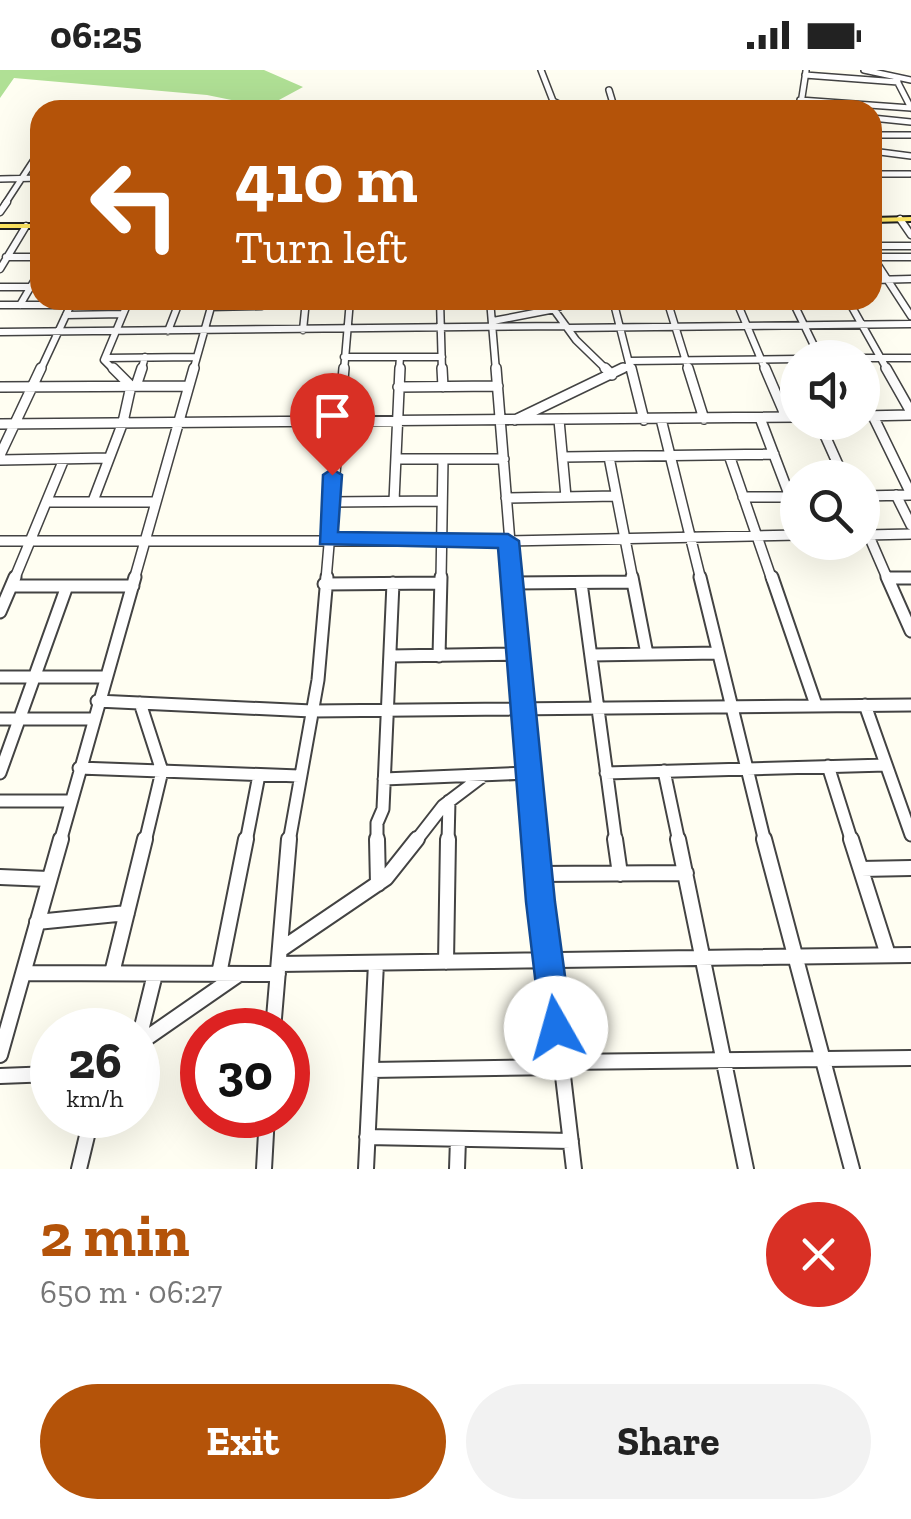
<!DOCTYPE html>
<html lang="en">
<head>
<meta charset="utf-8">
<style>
  body { margin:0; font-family:"Zilla Slab",serif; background:#f2f2f2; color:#222; height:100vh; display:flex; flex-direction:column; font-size:38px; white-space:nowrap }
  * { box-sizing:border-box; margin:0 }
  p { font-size:32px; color:#767676 }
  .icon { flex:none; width:55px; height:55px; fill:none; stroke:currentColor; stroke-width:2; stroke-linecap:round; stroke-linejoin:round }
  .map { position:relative; height:1099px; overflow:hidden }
  .drawer { display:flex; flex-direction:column; background:#fff; flex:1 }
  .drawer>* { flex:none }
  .banner { position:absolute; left:30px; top:30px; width:852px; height:210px; border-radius:30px; box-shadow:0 10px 40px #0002; background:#b45309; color:#fff; overflow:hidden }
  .fabs { position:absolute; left:780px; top:270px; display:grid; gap:20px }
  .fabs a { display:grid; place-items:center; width:100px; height:100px; border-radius:50%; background:#fff; box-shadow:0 10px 40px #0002; font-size:50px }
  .speed { position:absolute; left:30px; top:938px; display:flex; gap:20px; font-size:50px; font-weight:700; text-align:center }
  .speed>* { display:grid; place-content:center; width:130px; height:130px; border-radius:50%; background:#fff; box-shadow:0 10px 40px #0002; line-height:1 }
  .speed small { font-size:25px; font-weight:400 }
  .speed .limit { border:15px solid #d22; background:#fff; color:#111 }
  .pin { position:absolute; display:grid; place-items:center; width:85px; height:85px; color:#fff; margin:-102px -42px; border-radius:50% 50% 50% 0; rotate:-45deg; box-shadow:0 0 10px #0007 }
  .pin .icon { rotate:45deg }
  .me { position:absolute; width:110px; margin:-55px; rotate:353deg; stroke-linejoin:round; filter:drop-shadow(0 0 8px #0008) }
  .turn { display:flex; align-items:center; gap:35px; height:210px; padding:0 40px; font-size:45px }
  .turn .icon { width:130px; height:130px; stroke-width:2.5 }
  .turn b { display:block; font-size:70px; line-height:85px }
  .round { display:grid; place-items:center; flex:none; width:105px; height:105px; border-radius:52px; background:#f2f2f2 }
  .overview { display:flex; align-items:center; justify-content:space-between; height:170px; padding:0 40px }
  h1 { font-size:60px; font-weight:700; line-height:75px; color:#b45309 }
  .primary-button { display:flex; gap:20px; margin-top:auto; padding:20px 40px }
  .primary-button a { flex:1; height:115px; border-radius:60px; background:#b45309; color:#fff; font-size:40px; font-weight:700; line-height:115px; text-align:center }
  .primary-button a+a { background:#f2f2f2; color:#222 }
  .status { display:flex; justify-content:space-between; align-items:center; height:70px; padding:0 50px; background:#fff; direction:ltr }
  .status svg { height:28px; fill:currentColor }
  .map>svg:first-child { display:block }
</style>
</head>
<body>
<div class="status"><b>06:25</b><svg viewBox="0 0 49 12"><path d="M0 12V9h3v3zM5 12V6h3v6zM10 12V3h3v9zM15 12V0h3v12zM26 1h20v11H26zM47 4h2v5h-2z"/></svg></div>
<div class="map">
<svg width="911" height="1099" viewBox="0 0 911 1099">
  <rect width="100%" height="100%" fill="#fffef2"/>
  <path fill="#b0e095" d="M0 0H264L303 17 266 37 207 25 14 8 0 28Z"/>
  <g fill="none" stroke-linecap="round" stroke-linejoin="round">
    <g stroke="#434343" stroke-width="8">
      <path id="minor-far4" d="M541 0 553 31 571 40 701 39
        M864 0 911 10
        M805 5 898 12
        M895 7 911 38
        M609 20 615 40
        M800 30 911 38
        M800 40 806 1
        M872 48 911 52
        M872 65H911
        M872 81 911 86
        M872 104H910
        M0 109 40 108
        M5 134 39 82"/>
    </g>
    <g stroke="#434343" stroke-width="9">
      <path id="minor-far3" d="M0 142 7 132
        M900 149 911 165
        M872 176H911
        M872 186 911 246
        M6 187H40
        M873 187H911
        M0 199 26 156
        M872 210 911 209
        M0 217H31
        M440 230 442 301
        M490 230 496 301
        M547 230 576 270 608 301
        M613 230 631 301
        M667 230 689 301
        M736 230 766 301
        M792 230 820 288
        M848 230 888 301
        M0 235H70
        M20 235 40 201
        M211 237 262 236
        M66 245 123 244
        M493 251 555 239 571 230
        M568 258 911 254
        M303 260 306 230
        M168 261 180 230
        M0 262 566 256
        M344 287H442
        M105 288 196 287
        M862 288H911
        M629 291 798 289
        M40 301 73 230
        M115 301 104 290 129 230
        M141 301 145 287
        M193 301 213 230
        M344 301 350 230
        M399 301 400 287
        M618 301 630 295"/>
    </g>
    <g stroke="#434343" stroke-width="12">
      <path id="minor-far2" d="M442 298 443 317
        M496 298 513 510
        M605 298 612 305
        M631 298 644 350
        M688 298 704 349
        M765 298 786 347
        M886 298 911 342
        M136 316 142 298
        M0 317 188 316
        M398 317 498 316
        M862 346 911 345
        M873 346 911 424
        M760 348 790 427
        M661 349 701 510
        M515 350 623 298
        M559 350 566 427
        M819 352 844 408
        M0 354 798 347
        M0 385 41 298
        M729 385 772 510
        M563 387 774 384
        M609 387 633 510
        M398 389H504
        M0 390 109 388
        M896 425 911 455
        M862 426 911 425
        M743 427H798
        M506 428 616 426
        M93 431 123 352 131 316 113 298
        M394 431 400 298
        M47 432H156
        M330 432 442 431
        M862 450 888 510
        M867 465 911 464
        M0 471H508L798 465
        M888 508H911
        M14 510 64 389
        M134 510 194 298
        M326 510 344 298
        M441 510 443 389"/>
    </g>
    <g stroke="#434343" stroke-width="15">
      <path id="minor-far1" d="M513 507 535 772
        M632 507 647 584
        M700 507 765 772
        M772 507 816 635
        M887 507 911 561
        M888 508H911
        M512 513 633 512
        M581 513 616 772
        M324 514 440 513
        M12 516H133
        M0 542 15 507
        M591 585 718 583
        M390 586 518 584
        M439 586 441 507
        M0 607H105
        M97 631 312 641 911 635
        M140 633 162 701 145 772
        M865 635 911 765
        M0 649H93
        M828 696 852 772
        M79 698 299 706
        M664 701 679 772
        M0 703 67 516
        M606 703 886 695
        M384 709 529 703
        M0 731H70
        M60 772 135 507
        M246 772 259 705
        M289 772 318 610 327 507
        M377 772V753L383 739 393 513
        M415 772 443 736 484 705
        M448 772 449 731"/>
    </g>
    <g stroke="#434343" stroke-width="18">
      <path id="minor" d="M377 769 378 814
        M535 769 574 1099
        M615 769 620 804
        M678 769 746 1099
        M764 769 852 1099
        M851 769 888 885
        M861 799 911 798
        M538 804 686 803
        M0 807 48 809
        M37 852 127 843
        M280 880 386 808 417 769
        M446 892 448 769
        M279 894 911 885
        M23 903 278 904
        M112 903 145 769
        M219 904 246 769
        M273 960 289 769
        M138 973 155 904
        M138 974 239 904
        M0 985 61 769
        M561 992 911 988
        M371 1000 561 997
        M0 1006 52 1004
        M367 1067 571 1071
        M79 1099 92 1045
        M264 1099 267 1045
        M366 1099 376 893
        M457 1099 458 1069"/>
    </g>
    <g stroke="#212121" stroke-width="4">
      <path id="major" d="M911 147V151L872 152V148Z
        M0 154H40V158H0Z"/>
    </g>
    <use href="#minor-far4" stroke="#fff" stroke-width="5"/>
    <use href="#minor-far3" stroke="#fff" stroke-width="6"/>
    <use href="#minor-far2" stroke="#fff" stroke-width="9"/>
    <use href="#minor-far1" stroke="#fff" stroke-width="11"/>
    <use href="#minor" stroke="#fff" stroke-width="14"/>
    <use href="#major" fill="#ffe762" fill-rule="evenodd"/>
  </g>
  <path fill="#1a73e8" stroke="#114b97" stroke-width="2.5" d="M332 399 342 405 338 462 508 464 519 471 555 832 572 958 567 969 556 973 545 969 541 958 526 832 498 478 320 474 323 405Z"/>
</svg>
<div class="fabs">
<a><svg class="icon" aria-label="sound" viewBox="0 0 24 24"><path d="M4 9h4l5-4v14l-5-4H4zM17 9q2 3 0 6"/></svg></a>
<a><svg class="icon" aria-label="search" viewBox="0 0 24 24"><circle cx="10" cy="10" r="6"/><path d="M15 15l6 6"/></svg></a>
</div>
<div class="speed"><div>26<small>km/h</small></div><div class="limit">30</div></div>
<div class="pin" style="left:332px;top:405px;background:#d93025"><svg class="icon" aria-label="arrive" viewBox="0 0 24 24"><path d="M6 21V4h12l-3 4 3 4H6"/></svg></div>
<svg class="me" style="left:556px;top:958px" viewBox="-20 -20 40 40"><circle r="19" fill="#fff"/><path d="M0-13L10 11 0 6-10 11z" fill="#1a73e8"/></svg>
<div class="banner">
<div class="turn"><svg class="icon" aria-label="left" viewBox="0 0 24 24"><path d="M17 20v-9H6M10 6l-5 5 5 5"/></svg><div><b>410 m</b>Turn left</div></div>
</div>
</div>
<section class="drawer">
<div class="overview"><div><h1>2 min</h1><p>650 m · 06:27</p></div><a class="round" style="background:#d93025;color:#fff"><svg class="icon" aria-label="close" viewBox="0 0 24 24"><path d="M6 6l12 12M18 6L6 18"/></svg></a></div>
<div class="primary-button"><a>Exit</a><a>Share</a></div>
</section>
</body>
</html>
